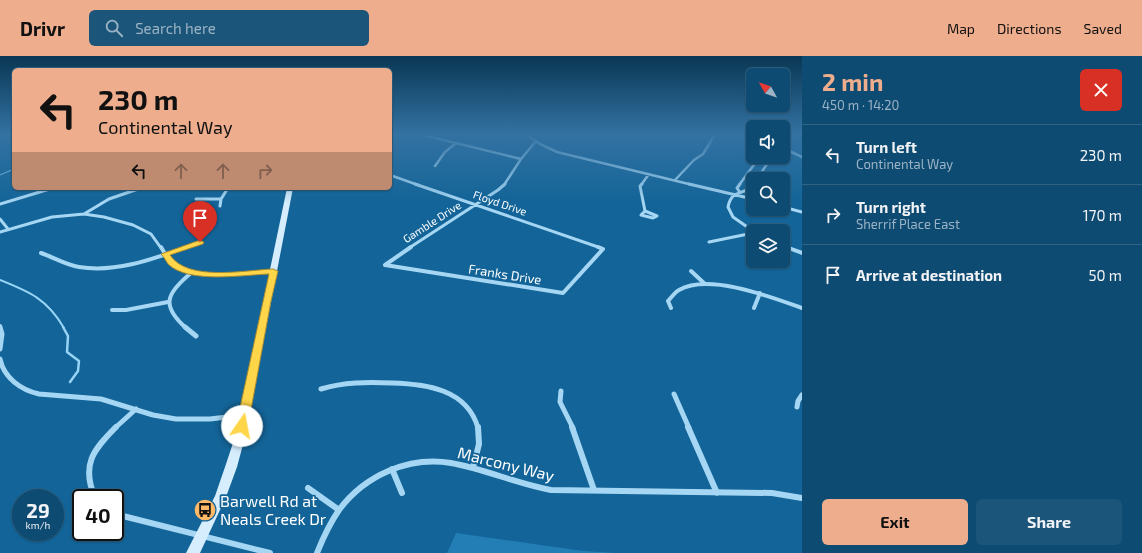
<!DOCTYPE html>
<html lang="en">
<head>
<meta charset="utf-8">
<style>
  body { margin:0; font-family:"Exo 2",sans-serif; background:#1c557a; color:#f1f3f6; height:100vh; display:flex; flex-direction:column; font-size:15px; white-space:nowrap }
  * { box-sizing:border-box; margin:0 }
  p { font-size:13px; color:#9bb3c4 }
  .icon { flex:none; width:22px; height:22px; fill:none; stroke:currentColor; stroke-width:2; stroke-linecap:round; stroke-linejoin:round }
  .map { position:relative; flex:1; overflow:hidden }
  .side { display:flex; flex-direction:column; background:#0e4b72; width:340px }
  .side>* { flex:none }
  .hud { position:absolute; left:12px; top:12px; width:380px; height:122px; border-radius:6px; box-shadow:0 1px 3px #0004,0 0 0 1px #2e6384; background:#eead8d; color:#111; overflow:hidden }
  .needle { width:26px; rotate:310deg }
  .tools { position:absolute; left:746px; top:12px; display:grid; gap:8px }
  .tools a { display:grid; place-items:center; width:44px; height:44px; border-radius:6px; background:#0e4b72; box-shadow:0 1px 3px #0004,0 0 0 1px #2e6384; font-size:20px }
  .speed { position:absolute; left:12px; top:433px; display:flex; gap:8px; font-size:20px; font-weight:700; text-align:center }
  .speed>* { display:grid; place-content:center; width:52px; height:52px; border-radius:50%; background:#0e4b72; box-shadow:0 1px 3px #0004,0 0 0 1px #2e6384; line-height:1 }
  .speed small { font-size:10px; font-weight:400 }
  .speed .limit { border:2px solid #111; border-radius:6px; background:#fff; color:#111 }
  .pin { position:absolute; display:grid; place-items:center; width:34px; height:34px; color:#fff; margin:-41px -17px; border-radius:50% 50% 50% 0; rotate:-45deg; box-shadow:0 0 4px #0007 }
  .pin .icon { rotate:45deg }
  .me { position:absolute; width:44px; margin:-22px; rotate:12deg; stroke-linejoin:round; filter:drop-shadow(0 0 3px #0008) }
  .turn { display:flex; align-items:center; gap:14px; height:84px; padding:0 20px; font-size:18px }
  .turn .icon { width:52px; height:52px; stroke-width:2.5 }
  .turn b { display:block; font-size:28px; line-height:34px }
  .lanes { display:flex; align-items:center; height:38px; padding:0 20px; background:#0003; justify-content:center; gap:20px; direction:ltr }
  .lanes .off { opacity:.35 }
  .round { display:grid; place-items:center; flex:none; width:42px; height:42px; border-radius:6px; background:#1c557a }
  .summary { display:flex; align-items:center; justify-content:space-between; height:68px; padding:0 20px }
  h1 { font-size:24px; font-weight:700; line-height:30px; color:#eead8d }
  .action { display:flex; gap:8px; margin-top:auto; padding:8px 20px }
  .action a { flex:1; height:46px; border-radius:6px; background:#eead8d; color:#111; font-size:16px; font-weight:700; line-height:46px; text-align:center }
  .action a+a { background:#1c557a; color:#f1f3f6 }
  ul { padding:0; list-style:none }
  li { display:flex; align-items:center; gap:12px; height:60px; padding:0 20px; border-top:1px solid #2e6384 }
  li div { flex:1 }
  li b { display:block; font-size:15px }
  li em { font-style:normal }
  header { display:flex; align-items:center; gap:24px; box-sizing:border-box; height:56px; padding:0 20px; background:#eead8d; color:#111 }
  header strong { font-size:19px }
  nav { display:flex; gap:22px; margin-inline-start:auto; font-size:14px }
  .search { width:280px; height:36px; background:#1c557a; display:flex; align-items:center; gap:10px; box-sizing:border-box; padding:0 14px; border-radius:6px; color:#9bb3c4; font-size:15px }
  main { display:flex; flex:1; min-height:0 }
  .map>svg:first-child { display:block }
</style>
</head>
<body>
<header>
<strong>Drivr</strong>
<div class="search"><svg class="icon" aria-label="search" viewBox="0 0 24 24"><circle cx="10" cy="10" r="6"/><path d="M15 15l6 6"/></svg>Search here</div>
<nav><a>Map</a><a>Directions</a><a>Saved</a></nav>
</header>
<main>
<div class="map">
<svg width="802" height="497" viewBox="0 0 802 497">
  <rect width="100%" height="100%" fill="#136498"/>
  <path fill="#227eb5" d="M456 477 583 495 617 497H447Z"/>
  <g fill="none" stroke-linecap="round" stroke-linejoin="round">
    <path stroke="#97d4f6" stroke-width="1" d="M0 119 14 113"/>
    <path stroke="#97d4f6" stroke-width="2" d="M0 224C30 236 47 243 64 272"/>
    <path stroke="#97d4f6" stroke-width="2.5" d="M63 271 68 280 67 296 79 305 78 315 70 326"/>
    <path stroke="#a5d6f3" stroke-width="2.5" d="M419 78 521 103
      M525 78 540 88 557 96 693 129
      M390 82 395 78
      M783 92 802 101
      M435 110 445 96 456 87
      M390 119 418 129
      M675 124 694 104 703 98 714 80
      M504 129 521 103 536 85
      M641 129 649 118
      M739 129 756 106 767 108 757 123"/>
    <path stroke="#a5d6f3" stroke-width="3" d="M415 128 601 192
      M642 128 640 130 645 155
      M689 128 753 143
      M753 129C744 140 732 132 728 151L733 161 753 175
      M739 135 737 132 740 128
      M196 143H221
      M0 148 53 132
      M220 150 221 143 228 132
      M783 151 802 156
      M645 155 657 160 653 162 641 159Z
      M84 158 109 143 141 132
      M0 163 8 173
      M766 175 781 173
      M0 176 52 161 84 158 104 161 133 169 151 178 161 192
      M709 186 753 177
      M783 190 789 192
      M184 192 200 187
      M409 192 498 134 505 128"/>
    <path stroke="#a5d6f3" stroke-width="4" d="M161 191C164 196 167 202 171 206 191 226 246 217 273 215
      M786 191 802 197
      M41 197C53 201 66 209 79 211 116 217 153 203 187 191
      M385 209 563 237 603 193 598 191
      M385 209 411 191
      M691 215 705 228
      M671 252 668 245C671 242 675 236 679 234 709 217 771 241 802 252
      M754 252 760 237
      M112 254H126L168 246
      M0 270V272
      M186 272C160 249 167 237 191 217"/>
    <path stroke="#a5d6f3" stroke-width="5" d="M185 271 196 280
      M0 293 2 278 0 271
      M0 303C4 322 21 334 39 338L101 343 153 359 176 363H210L244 359
      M321 333C344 326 367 326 392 327 426 328 467 333 478 372
      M561 335 560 346 573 372
      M674 338 689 372
      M797 351 798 345 802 339
      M115 372 136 353"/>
    <path stroke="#a5d6f3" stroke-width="6" d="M572 371 594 434
      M688 371 717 437
      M473 412 479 388 478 371
      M392 413 402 437
      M308 432 339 454
      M95 442C81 409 93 394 116 371
      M115 458 270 497
      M317 497C323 482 330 467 339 454 365 419 409 400 451 407 485 413 517 428 551 434L772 437 802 442"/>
    <path fill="#d5edfd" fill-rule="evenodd" d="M287 132H293L245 381 237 411 226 441 200 497H186L215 440 225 411 235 381Z"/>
  </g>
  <linearGradient id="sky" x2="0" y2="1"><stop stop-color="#0a3754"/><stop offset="0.53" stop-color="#3372a2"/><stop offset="1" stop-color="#3372a2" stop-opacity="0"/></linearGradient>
  <rect width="802" height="147" fill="url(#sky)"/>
  <path fill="#ffd54a" stroke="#a68a30" d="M200 184 204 186 203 188 170 199C188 226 245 214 273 213L278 215 271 245 248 370 246 374 242 375 238 374 236 370 269 218C243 219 188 228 168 208 166 205 164 201 161 198Z"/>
  <defs>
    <g id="bus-disc" transform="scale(1.15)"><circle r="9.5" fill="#ffb967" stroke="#136498"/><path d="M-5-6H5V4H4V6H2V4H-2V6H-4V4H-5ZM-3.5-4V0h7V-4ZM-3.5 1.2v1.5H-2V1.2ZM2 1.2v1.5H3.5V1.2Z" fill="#111"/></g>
  </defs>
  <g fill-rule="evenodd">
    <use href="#bus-disc" x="205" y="454"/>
  </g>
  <g text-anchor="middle" stroke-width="3.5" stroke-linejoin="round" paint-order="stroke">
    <g font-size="11" fill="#fff" stroke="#136498">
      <text transform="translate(500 147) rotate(19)" y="4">Floyd Drive</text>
      <text transform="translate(432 166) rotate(-33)" y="4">Gamble Drive</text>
    </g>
    <g font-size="13" fill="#fff" stroke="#136498">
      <text transform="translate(505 218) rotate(9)" y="5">Franks Drive</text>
    </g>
    <g font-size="16" fill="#fff" stroke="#136498">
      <text transform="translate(506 408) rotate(14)" y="6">Marcony Way</text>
    </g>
    <g font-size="16" fill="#fff" stroke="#136498" text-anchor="start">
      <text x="220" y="451">Barwell Rd at<tspan x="220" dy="18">Neals Creek Dr</tspan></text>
    </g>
  </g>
</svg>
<div class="tools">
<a><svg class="needle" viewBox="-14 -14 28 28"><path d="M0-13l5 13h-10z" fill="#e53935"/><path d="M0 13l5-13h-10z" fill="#9bb3c4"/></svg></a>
<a><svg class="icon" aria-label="sound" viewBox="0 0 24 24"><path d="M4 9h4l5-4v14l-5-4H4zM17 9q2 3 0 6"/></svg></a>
<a><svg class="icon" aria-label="search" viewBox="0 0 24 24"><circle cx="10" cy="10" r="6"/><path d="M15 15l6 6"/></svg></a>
<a><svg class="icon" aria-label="layers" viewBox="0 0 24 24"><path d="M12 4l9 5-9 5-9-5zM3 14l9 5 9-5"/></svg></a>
</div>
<div class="speed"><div>29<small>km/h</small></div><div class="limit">40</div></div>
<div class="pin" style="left:200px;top:186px;background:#d93025"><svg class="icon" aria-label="arrive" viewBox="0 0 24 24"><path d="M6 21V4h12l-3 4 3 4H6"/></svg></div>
<svg class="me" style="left:242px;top:370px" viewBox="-20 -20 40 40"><circle r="19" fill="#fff"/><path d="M0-13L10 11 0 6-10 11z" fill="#ffd54a"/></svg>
<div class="hud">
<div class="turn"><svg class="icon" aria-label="left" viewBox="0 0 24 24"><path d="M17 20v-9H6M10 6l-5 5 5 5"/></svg><div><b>230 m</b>Continental Way</div></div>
<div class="lanes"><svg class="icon" aria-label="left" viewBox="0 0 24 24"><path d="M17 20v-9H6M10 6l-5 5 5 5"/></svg><svg class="icon off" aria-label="ahead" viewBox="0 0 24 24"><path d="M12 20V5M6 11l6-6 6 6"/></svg><svg class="icon off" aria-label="ahead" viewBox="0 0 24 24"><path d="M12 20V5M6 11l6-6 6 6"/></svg><svg class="icon off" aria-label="right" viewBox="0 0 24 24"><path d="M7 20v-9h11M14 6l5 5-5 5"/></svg></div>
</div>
</div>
<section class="side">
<div class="summary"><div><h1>2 min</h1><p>450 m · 14:20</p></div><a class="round" style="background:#d93025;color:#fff"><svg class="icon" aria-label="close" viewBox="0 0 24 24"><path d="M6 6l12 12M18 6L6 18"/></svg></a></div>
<ul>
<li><svg class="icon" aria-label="left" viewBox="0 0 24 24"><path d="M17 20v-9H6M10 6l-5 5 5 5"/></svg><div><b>Turn left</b><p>Continental Way</p></div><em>230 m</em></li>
<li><svg class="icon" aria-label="right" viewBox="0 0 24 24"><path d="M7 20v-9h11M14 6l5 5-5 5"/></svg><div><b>Turn right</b><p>Sherrif Place East</p></div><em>170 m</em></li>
<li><svg class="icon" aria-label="arrive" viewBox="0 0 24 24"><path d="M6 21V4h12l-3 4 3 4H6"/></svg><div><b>Arrive at destination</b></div><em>50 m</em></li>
</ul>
<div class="action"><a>Exit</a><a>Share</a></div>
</section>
</main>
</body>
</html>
